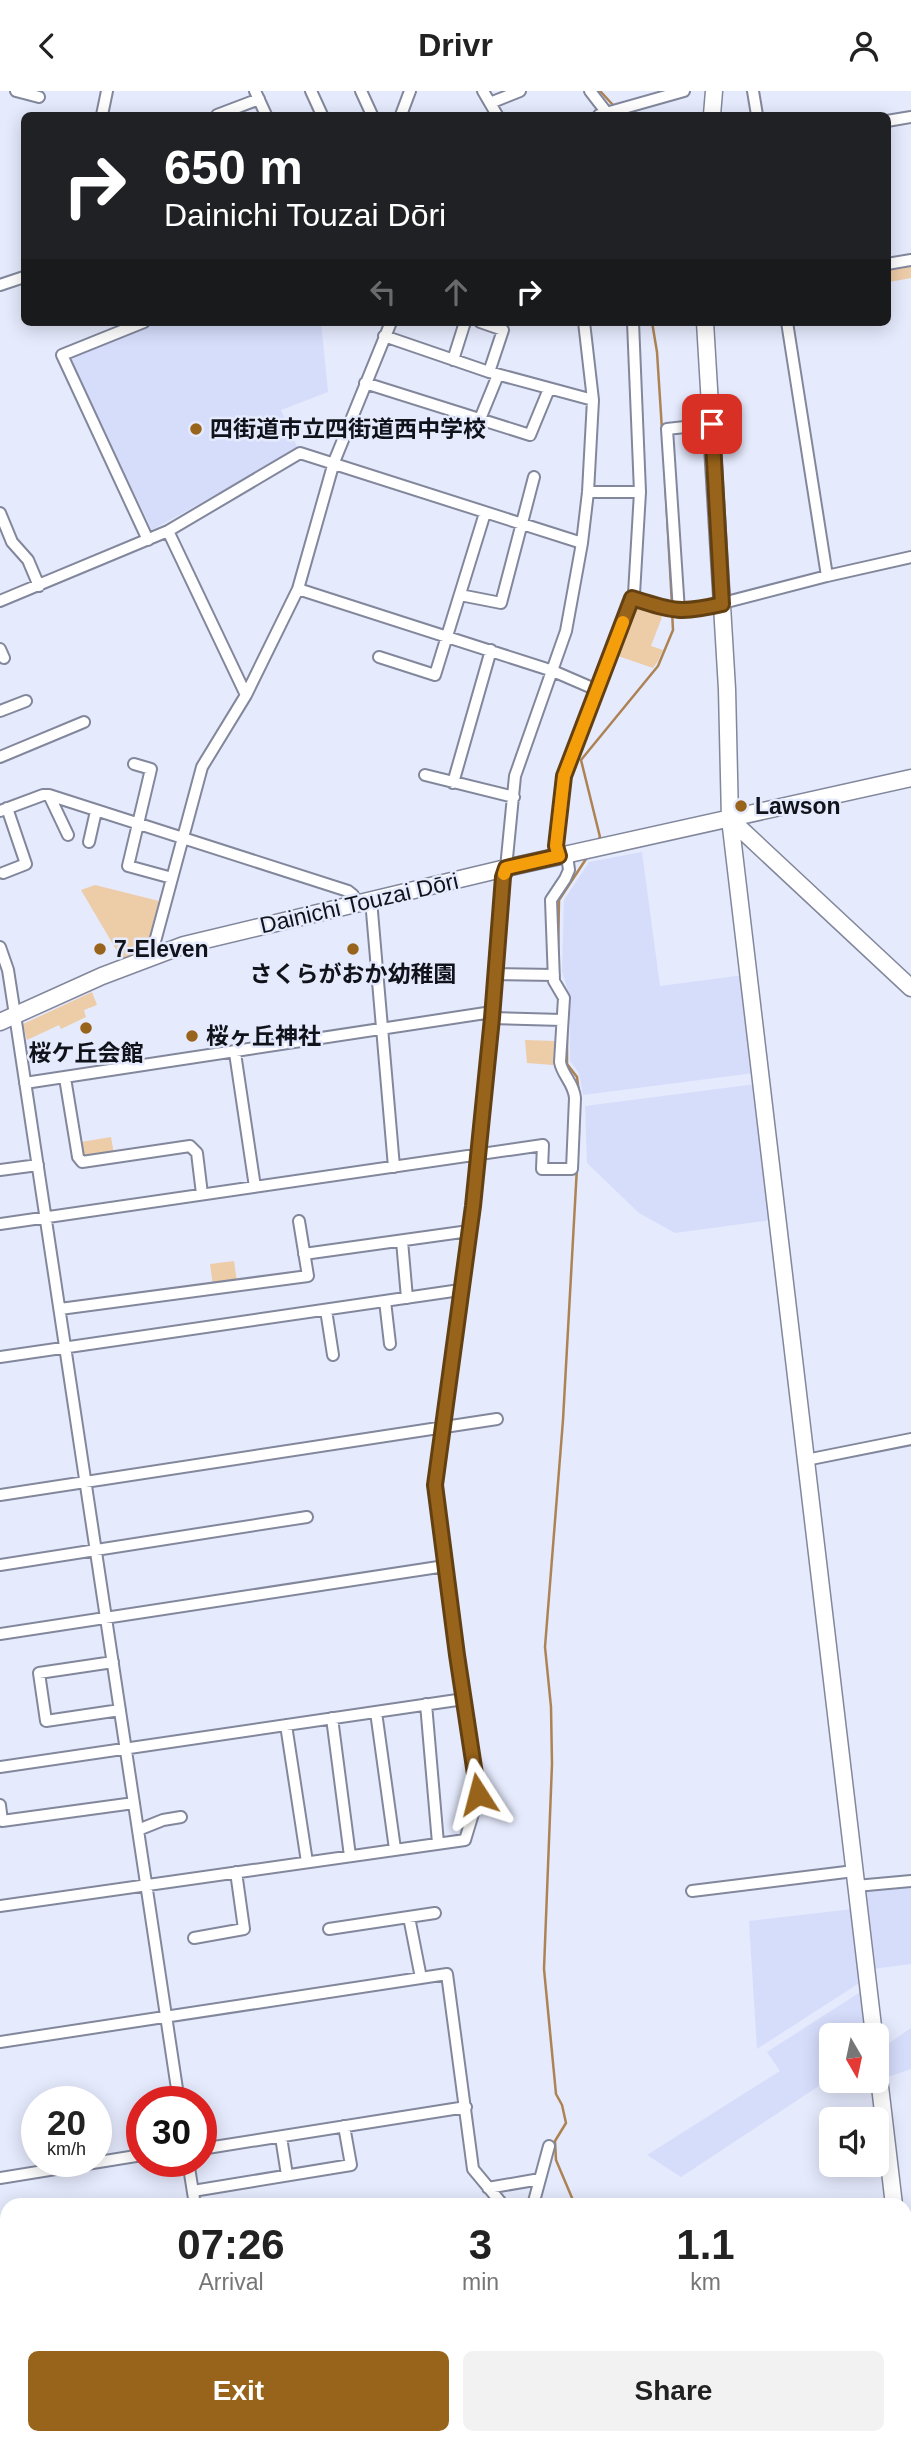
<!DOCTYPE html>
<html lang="en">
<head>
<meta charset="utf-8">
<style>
  body { margin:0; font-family:Arial,"Noto Sans JP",sans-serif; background:#f2f2f2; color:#222; height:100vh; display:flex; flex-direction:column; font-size:26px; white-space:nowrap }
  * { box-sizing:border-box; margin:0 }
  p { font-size:23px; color:#767676 }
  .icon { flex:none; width:38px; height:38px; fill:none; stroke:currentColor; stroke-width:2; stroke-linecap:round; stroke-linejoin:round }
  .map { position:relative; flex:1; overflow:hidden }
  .panel { position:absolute; left:0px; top:2107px; width:912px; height:247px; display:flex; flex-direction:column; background:#fff; border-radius:21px 21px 0 0; box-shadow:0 4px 18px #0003 }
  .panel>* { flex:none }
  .banner { position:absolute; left:21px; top:21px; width:870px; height:214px; border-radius:10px; box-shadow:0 4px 18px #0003; background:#202124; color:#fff; overflow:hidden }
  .needle { width:46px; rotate:171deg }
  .tools { position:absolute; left:819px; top:1932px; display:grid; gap:14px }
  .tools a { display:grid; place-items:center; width:70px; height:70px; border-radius:10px; background:#fff; box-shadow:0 4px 18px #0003; font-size:35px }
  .speed { position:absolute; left:21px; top:1995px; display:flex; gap:14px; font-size:35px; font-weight:700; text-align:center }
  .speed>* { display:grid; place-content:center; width:91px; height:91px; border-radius:50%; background:#fff; box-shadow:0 4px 18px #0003; line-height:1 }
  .speed small { font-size:18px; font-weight:400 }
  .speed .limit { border:10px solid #d22; background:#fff; color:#111 }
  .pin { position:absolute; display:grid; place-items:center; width:60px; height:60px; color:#fff; margin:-30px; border-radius:14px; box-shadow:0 4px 10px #0006 }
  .me { position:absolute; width:77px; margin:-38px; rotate:351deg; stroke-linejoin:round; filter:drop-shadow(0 0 5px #0008) }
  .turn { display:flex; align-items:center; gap:24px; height:147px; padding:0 28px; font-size:32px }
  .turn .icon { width:91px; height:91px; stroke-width:2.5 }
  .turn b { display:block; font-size:49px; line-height:60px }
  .lanes { display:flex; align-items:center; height:66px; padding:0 28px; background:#0003; justify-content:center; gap:35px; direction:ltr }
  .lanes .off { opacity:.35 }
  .eta { display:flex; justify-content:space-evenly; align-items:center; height:119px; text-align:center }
  .eta b { font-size:42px; font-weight:600; line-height:49px }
  .button { display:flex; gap:14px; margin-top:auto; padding:14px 28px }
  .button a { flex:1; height:80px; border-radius:10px; background:#98631a; color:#fff; font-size:28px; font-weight:600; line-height:80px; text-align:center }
  .button a+a { background:#f2f2f2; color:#222 }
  header { display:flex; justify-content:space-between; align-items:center; height:91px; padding:0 28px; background:#fff; font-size:32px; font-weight:600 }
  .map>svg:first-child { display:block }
</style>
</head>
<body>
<header><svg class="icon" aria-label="back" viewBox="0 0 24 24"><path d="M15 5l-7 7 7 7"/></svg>Drivr<svg class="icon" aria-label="person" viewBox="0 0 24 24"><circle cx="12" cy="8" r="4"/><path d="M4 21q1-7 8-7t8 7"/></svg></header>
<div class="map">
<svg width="911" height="2353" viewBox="0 0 911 2353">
  <rect width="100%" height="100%" fill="#e5eafd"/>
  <path fill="#d5ddfb" d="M158 231H321L328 301 281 319 298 358 152 439 68 267Z
    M642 761 660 895 744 884 754 982 583 1004 579 982 570 970V907L562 880 564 809 589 771Z
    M756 993 772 1129 675 1142 639 1122 587 1072 585 1015Z
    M911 1794V1873L873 1878 863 1799Z
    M853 1818 864 1889 757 1958 749 1830Z
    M865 1898 869 1944H831V1987L681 2086 647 2064 780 1980 767 1961Z
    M911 1937V1978L885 1987 882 1957Z"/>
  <path fill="#edcca8" d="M911 174V187L889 191 887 176Z
    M637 511 664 521 651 555 663 559 658 570 653 577 615 564 632 513Z
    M95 794 159 810 146 862 124 872 81 799Z
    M92 901 97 914 84 919 86 926 61 938 59 934 27 949 23 933Z
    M525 949 555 950 553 974 527 972Z
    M111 1046 114 1063 94 1067 83 1063 81 1051Z
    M234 1170 237 1191 213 1195 210 1173Z"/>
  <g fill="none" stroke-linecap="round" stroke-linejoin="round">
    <path stroke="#ad8353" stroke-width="2.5" d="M600 0 613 14
      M652 231 657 261 662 339
      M665 388 672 514
      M597 750 600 746 581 669 658 575 673 539 672 520
      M558 865 559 809 588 765
      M567 935V973L577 986 579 1002
      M575 2114 556 2069 555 2050 566 2032 562 2014 556 2003 544 1878 552 1673 551 1616 545 1556 563 1329 579 1040
      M567 2353 568 2347"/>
    <g stroke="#82879c" stroke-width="14">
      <path id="street" d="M16 0 39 6
        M255 0 266 24
        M311 0 322 24
        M361 0 372 24
        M483 0 497 24
        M590 0 607 22
        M753 0 757 24
        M490 12 520 0
        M102 24 107 0
        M217 24 259 8
        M401 24 410 0
        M599 24 684 0
        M887 30 911 26
        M887 173 911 169
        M0 194 24 186
        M144 231 62 264 148 449
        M480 231 503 239 489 281
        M787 231 827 485
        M384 245 489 281 593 309
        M453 269 465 231
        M365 292 530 344 549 298
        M480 328 498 284
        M588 401H640
        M0 422 12 451 28 469 39 495
        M168 440 246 604
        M298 498 553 580 597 599
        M460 504 501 512 534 386
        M632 507 679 520H692L827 485 911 466
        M0 510 168 440 300 362 582 452
        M679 520 667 338 712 333
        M0 558 4 567
        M379 566 435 584 485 422
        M0 620 26 610
        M0 666 84 631
        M134 673 151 678 128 775 172 787
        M425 684 514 706
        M453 692 491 559
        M49 704 68 744
        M0 720 43 704H49L348 800 353 804 355 813
        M89 751 96 720
        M559 765 556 755 564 685 634 503 640 401 633 231
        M3 782 26 773 7 717
        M371 809 394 1076
        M0 856 8 879 15 924 179 2011
        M155 863 153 858 202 676 246 604 298 498 334 371 391 231
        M495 883 554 884
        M492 927 562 929
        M235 962 255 1096
        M65 987 78 1066 82 1071 190 1055 197 1062 202 1103
        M25 992 492 921
        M0 1079 38 1074
        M0 1133 543 1054 542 1078H572L575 1007C574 992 562 984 560 971L564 907 554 890 551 809 565 788 569 779 567 764
        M402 1150 407 1207
        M304 1163 469 1140
        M385 1210 390 1253
        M60 1218 308 1185 299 1130
        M326 1219 333 1264
        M0 1266 460 1199
        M806 1369 911 1348
        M0 1404 497 1328
        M0 1474 307 1426
        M0 1543 445 1475
        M113 1571 39 1582 46 1630 120 1619
        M426 1613 438 1752
        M376 1621 395 1758
        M332 1627 350 1765
        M286 1634 307 1771
        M0 1676 464 1608
        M0 1714 2 1730 134 1712
        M138 1739 163 1729 181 1726
        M856 1795 911 1790
        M692 1800 854 1780
        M0 1815 465 1749 479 1703 457 1564 435 1394 473 1115 492 927 503 786 506 777 515 685 566 540 582 452 588 401 593 309 584 231
        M409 1826 421 1887
        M329 1838 435 1822
        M194 1847 244 1838 236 1781
        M0 1951 447 1883 473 2078 503 2114
        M281 2046 287 2084
        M201 2058 466 2016
        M188 2070 195 2114
        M0 2087 142 2064
        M488 2097 540 2088
        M193 2100 351 2074 344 2035
        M533 2114 549 2055
        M905 2154 911 2153
        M0 2222 7 2221
        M905 2312 911 2311
        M0 2326 7 2324
        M905 2336 911 2335
        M73 2347 74 2353
        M133 2347 134 2353
        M395 2347 396 2353
        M741 2347 742 2353
        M182 2353 225 2347
        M508 2353 531 2350V2353
        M771 2353 818 2347"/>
    </g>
    <g stroke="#82879c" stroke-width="19">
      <path id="secondary" d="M712 24 714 0
        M705 231 727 598 730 728 874 1944
        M730 728 911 897
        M0 931 102 885 184 854 506 777 911 687
        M877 1970 894 2114
        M905 2207 911 2260"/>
    </g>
    <use href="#street" stroke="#fff" stroke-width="10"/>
    <use href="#secondary" stroke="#fff" stroke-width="16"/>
  </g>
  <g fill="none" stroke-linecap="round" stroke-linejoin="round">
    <g stroke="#634011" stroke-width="18">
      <path id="route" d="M478 1703 457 1564 435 1394 473 1115 492 927 503 786 506 777 559 765 556 755 564 685 632 507C673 520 680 523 722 513L712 333"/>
    </g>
    <use href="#route" stroke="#98631a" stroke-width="12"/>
    <path stroke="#f59e0b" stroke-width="12" d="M504 783 506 777 559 765 556 755 564 685 623 531"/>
  </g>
  <g fill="#98631a" stroke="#e5eafd" stroke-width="2.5">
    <circle cx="196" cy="338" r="7"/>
    <circle cx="741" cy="715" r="7"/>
    <circle cx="100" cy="858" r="7"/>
    <circle cx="353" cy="858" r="7"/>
    <circle cx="86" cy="937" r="7"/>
    <circle cx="192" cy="945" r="7"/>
  </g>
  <g text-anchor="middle" stroke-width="5" stroke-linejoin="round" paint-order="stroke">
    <g font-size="23" font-weight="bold" fill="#11131b" stroke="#e5eafd" text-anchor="start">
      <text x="210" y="346">四街道市立四街道西中学校</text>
      <text x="755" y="723">Lawson</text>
      <text x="114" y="866">7-Eleven</text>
      <text x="353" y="891" text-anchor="middle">さくらがおか幼稚園</text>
      <text x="206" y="953">桜ヶ丘神社</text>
      <text x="86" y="970" text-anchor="middle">桜ケ丘会館</text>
    </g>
    <g font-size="23" fill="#11131b" stroke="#e5eafd">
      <text transform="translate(359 812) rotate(-13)" y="8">Dainichi Touzai Dōri</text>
    </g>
  </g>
</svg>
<div class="tools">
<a><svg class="needle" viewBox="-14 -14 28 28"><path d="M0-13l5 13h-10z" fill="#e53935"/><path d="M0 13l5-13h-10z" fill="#767676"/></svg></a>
<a><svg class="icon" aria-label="sound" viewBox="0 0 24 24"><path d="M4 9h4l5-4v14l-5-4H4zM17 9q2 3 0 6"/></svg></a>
</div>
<div class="speed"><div>20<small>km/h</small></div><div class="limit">30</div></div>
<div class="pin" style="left:712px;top:333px;background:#d93025"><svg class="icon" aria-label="arrive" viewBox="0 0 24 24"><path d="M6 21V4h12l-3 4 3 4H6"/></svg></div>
<svg class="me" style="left:478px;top:1703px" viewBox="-20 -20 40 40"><path d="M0-17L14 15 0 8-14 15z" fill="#98631a" stroke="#fff" stroke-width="4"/></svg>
<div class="banner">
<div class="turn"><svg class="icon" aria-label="right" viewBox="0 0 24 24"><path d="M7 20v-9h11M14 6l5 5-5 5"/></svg><div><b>650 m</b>Dainichi Touzai Dōri</div></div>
<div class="lanes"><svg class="icon off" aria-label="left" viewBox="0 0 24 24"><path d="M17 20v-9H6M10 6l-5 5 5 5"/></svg><svg class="icon off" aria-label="ahead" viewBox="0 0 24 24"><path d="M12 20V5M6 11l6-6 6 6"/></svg><svg class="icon" aria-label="right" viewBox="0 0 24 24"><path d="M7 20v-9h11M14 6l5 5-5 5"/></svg></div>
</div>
<section class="panel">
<div class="eta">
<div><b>07:26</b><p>Arrival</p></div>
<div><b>3</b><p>min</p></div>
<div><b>1.1</b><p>km</p></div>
</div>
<div class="button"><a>Exit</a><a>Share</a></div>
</section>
</div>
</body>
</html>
